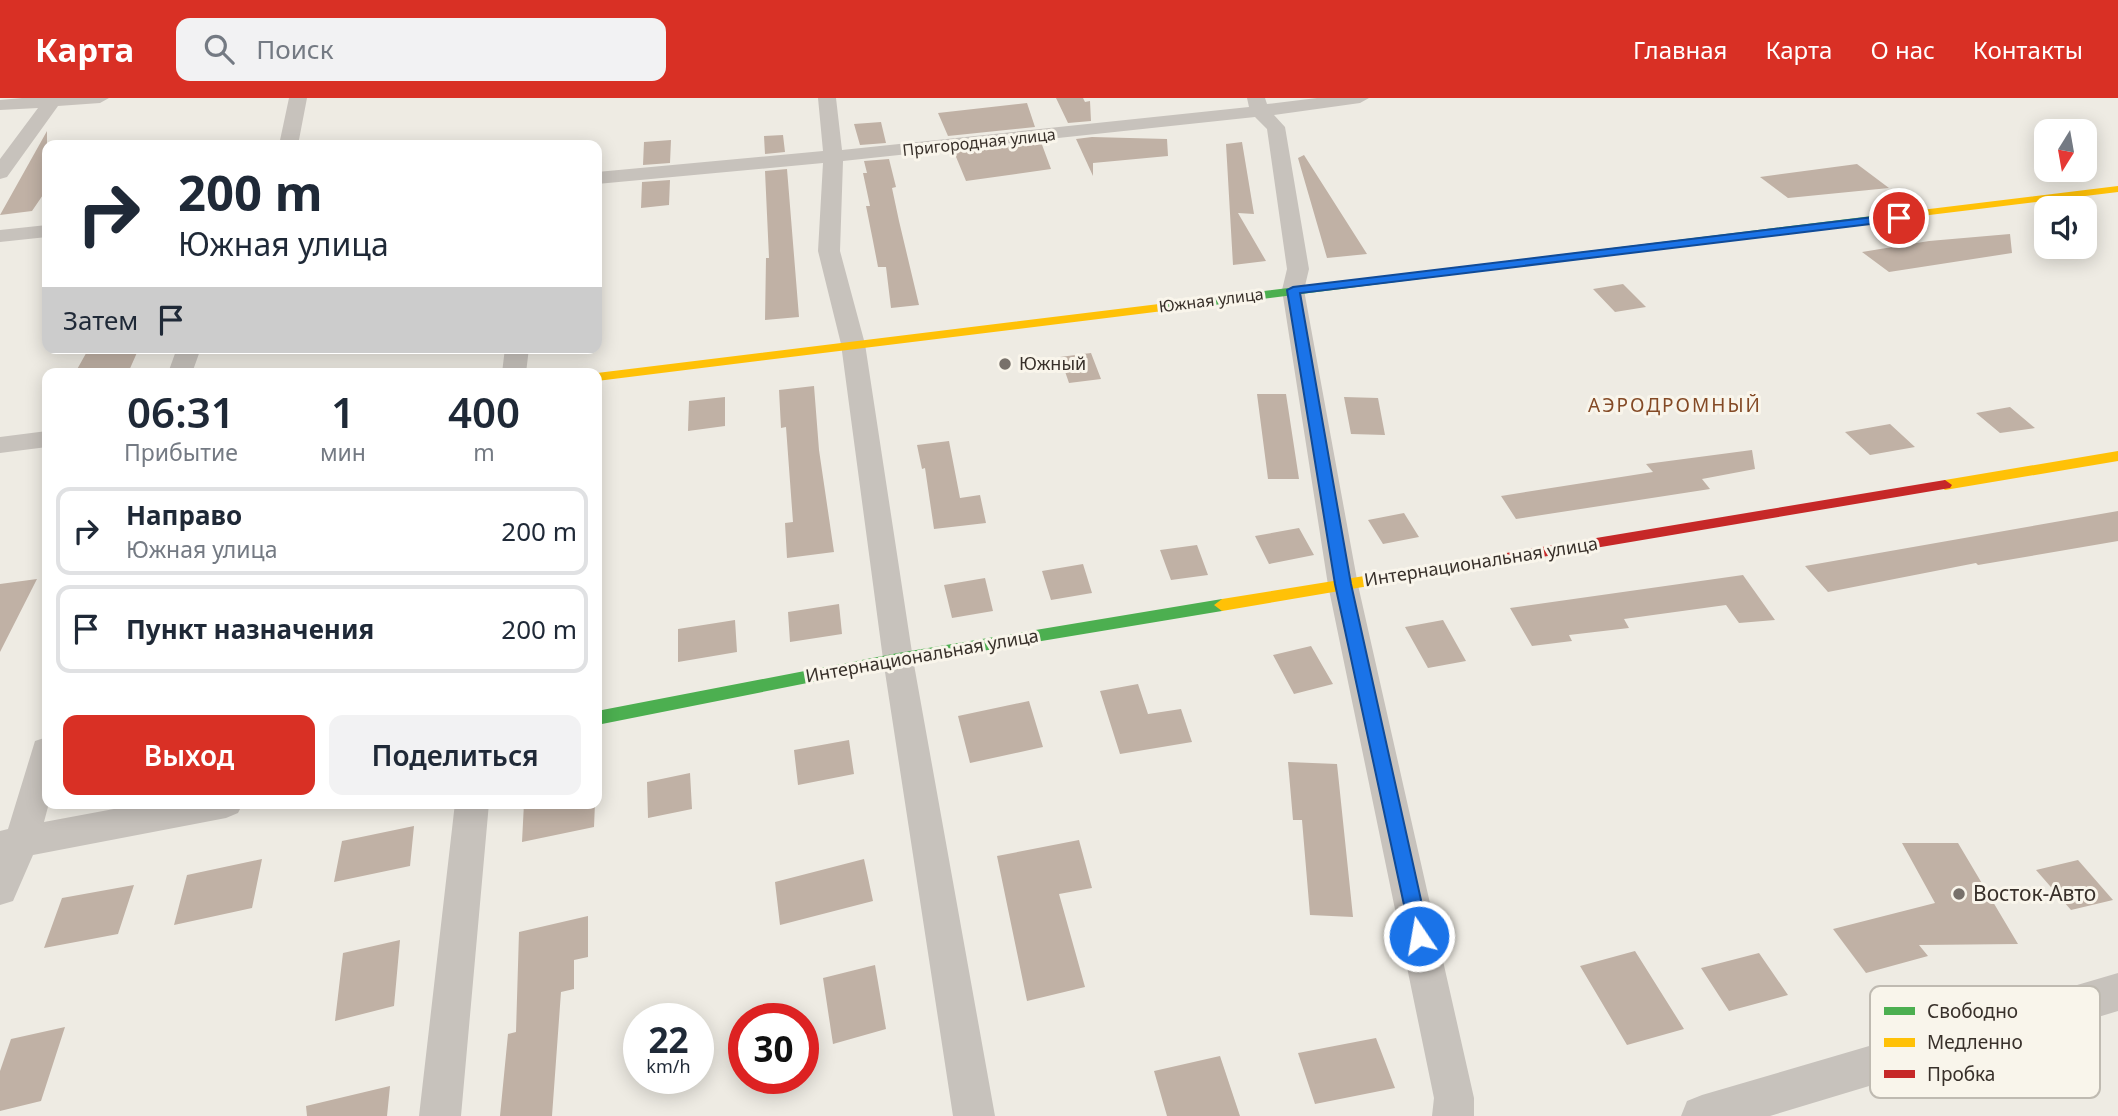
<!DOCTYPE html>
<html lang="ru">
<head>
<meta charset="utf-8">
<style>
  body { margin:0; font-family:"Noto Sans",sans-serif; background:#f2f2f3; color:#1f2937; height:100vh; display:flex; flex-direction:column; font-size:26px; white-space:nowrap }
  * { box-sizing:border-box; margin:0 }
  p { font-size:23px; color:#747a83 }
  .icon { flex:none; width:38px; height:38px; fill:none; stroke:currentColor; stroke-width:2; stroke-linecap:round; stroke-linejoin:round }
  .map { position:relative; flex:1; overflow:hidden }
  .panel { position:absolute; left:42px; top:270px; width:560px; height:441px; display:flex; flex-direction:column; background:#fff; border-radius:14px; box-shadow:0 4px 18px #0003 }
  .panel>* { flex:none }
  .banner { position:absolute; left:42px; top:42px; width:560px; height:214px; border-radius:14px; box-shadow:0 4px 18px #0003; background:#fff; color:#1f2937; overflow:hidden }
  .needle { width:46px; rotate:191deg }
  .tools { position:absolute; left:2034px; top:21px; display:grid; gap:14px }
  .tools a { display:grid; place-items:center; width:63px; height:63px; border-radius:14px; background:#fff; box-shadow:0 4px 18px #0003; font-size:35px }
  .speed { position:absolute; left:623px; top:905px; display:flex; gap:14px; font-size:35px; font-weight:700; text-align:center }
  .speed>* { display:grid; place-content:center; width:91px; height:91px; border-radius:50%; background:#fff; box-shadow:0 4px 18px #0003; line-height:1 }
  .speed small { font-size:18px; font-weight:400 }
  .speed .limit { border:10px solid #d22; background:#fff; color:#111 }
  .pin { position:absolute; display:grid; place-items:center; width:60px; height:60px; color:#fff; margin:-30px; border:4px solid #fff; border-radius:50%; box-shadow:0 2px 7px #0007 }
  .me { position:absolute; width:77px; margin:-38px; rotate:348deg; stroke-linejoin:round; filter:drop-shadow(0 0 5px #0008) }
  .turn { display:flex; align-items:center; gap:24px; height:147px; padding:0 21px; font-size:32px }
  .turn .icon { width:91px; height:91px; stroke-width:2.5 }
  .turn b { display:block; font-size:49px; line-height:60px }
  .then { display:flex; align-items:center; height:66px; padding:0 21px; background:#0003; gap:14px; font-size:26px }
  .eta { display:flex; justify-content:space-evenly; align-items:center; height:119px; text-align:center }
  .eta b { font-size:42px; font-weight:600; line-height:49px }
  .primary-button { display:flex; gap:14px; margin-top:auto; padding:14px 21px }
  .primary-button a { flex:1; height:80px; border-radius:14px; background:#d93025; color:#fff; font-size:28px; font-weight:600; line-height:80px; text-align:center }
  .primary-button a+a { background:#f2f2f3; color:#1f2937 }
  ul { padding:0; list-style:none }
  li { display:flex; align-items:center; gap:21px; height:88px; margin:0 14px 10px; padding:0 7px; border:4px solid #e0e1e3; border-radius:14px }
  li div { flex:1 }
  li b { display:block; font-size:26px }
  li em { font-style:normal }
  header { display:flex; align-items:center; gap:42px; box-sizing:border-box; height:98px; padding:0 35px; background:#d93025; color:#fff }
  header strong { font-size:33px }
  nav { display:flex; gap:38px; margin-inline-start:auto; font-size:24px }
  .search { width:490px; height:63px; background:#f2f2f3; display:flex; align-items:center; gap:18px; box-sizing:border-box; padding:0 24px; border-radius:14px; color:#747a83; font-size:26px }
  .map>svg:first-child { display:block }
</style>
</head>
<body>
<header>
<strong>Карта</strong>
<div class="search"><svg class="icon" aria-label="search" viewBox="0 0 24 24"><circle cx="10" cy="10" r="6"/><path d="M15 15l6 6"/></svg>Поиск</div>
<nav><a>Главная</a><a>Карта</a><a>О нас</a><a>Контакты</a></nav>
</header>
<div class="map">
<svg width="2118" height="1018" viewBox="0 0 2118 1018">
  <rect width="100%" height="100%" fill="#eeebe3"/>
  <path fill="#c0b1a5" d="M1056 0H1083L1085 4 1090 3 1091 23 1068 25Z
    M1027 5 1035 29 948 38 938 15Z
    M881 24 886 45 860 47 854 26Z
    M47 33V91L32 113 0 117Z
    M783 37 785 54 765 56 764 38Z
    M1092 39 1167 41 1168 58 1093 65V78L1076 41Z
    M671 42 670 65 643 67 644 44Z
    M1041 44 1051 71 966 83 954 54Z
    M1242 44 1254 116 1238 115 1266 163 1233 167 1226 46Z
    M1304 57 1367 156 1327 160 1298 60Z
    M889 61 896 89 892 90 899 123 919 207 891 210 886 169H878L873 143 866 108H870L863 75H867L864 63Z
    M1857 66 1889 90 1788 100 1760 79Z
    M787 71 799 219 765 222 766 160H769L765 73Z
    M670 82 669 107 641 110 642 84Z
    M2010 136 2012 155 1889 174 1862 154 1929 143Z
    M1623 186 1646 209 1615 214 1593 191Z
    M89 250H139L128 275H75Z
    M1091 255 1101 281 1069 285 1060 259Z
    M814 288 819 352 834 454 787 460 785 425 793 424 786 329 781 330 779 292Z
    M1257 296H1286L1299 381H1268Z
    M725 299V328L688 333 689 303Z
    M1344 299 1378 300 1385 337 1351 336Z
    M2010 309 2035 330 2000 335 1976 315Z
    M1890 326 1915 349 1870 357 1845 334Z
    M949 343 960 400 980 397 986 425 934 431 925 370 922 371 917 347Z
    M1752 352 1755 371 1702 381 1710 391 1516 421 1501 398 1653 374 1646 366Z
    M2118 413V443L1978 467 1976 465 1828 494 1805 468Z
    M1404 415 1419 439 1383 446 1368 422Z
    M1299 430 1314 457 1269 466 1255 438Z
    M1197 447 1208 477 1171 482 1160 452Z
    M1083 466 1092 495 1051 502 1042 473Z
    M1743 477 1775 522 1739 525 1726 507 1624 521 1629 530 1569 537 1572 543 1532 548 1510 510Z
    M985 480 993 513 952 520 944 487Z
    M37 481 0 554V486Z
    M839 506 842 536 790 544 788 514Z
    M735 522 737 554 678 564V531Z
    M1443 522 1466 563 1428 570 1405 529Z
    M1311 548 1333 586 1294 596 1273 557Z
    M1138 586 1148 616 1181 611 1192 644 1120 656 1100 593Z
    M1029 603 1043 649 970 665 958 618Z
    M849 642 854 676 798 687 794 652Z
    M1288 664 1337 666 1353 819 1310 817 1302 722H1293Z
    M690 675 692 711 648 720 647 684Z
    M524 705H595L594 729 522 744Z
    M414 728 410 768 334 784 342 743Z
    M1079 742 1092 790 1059 796 1085 889 1027 903 997 758Z
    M1902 745H1958L2018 846 1919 847 1928 858 1866 875 1833 831 1935 805Z
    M262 761 252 810 174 827 187 777Z
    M864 761 873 803 780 827 775 784Z
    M2078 762 2113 802 2071 812 2036 772Z
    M134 787 118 836 44 850 62 800Z
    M588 818V859L574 862V891L561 894 552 1018H500L508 936 516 934 519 834Z
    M400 842 394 908 335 923 343 855Z
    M1635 853 1684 931 1627 947 1580 868Z
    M1759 855 1788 897 1729 913 1701 870Z
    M875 867 886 931 833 946 823 880Z
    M65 929 41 1003 0 1013V973L11 941Z
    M1376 940 1395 990 1315 1006 1298 955Z
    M1220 958 1240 1018H1167L1154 973Z
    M390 988 387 1018H307L306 1008Z"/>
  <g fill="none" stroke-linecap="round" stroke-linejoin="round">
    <path fill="#c7c2bc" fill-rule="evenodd" d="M22 0H109L100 5 58 8 7 79 0 81V61L38 10 0 12V2Z
      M289 0H307L298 47H279Z
      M818 0H836L842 52 1249 9 1247 0H1265L1267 6 1317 0H1369L1360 5 1274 17 1285 29 1309 171 1304 192 1358 487 1474 1000V1018H1432L1434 1000 1328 487 1282 192 1287 171 1267 31 1255 19 843 63 840 153 865 246 913 561 995 1018H953L883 561 841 246 818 153 823 65 597 86V74L823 53Z
      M47 127V139L0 144V132Z
      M177 250H201L192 275H168Z
      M505 250H529L526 275H502Z
      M47 333V349L0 355V339Z
      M47 639 49 705 44 724 146 705H243L238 715 226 720 33 757 13 803 0 807V733L8 731 35 643Z
      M455 705H489L461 1018H419Z
      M2118 875V913L1770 1018H1681L1687 1003 1702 997Z"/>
    <path fill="#4caf50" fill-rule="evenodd" d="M1872 118 1878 121 1876 123 1159 214 1153 210 1159 206Z
      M1222 501 1230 507 1222 513 898 567 597 627V613L898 555Z"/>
    <path fill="#ffc107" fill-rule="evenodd" d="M2118 88V94L1872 124 1866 121 1872 118Z
      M1159 206 1165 210 1163 213 597 283V275Z
      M2118 353V363L1945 392 1938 387 1945 382Z
      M1482 459 1490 464 1487 468 1222 513 1214 507 1222 501Z"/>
    <path fill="#c62828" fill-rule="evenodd" d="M1945 382 1952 387 1950 390 1482 469 1474 464 1482 459Z"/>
  </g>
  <path fill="#1a73e8" stroke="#114b97" stroke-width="2" d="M1899 116 1905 120 1903 122 1300 195 1351 486 1429 838 1426 844 1419 847 1412 844 1335 486 1287 192 1293 189Z"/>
  <g fill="#78716b" stroke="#f9f5eb" stroke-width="2.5">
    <circle cx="1005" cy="266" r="7"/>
    <circle cx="1959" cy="796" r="7"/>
  </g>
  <g text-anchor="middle" stroke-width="6" stroke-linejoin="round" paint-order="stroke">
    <g font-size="16" fill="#38302a" stroke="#f9f5eb">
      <text transform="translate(979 44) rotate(-6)" y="6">Пригородная улица</text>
      <text transform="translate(1211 202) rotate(-7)" y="6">Южная улица</text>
    </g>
    <g font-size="18" fill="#38302a" stroke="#f9f5eb" text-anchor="start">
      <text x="1019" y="272">Южный</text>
    </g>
    <g font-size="18" fill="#38302a" stroke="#f9f5eb">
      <text transform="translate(1481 464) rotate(-9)" y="6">Интернациональная улица</text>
      <text transform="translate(922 558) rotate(-10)" y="6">Интернациональная улица</text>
    </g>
    <g font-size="19" letter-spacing="2" fill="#844a26" stroke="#f9f5eb">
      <text x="1675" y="314">АЭРОДРОМНЫЙ</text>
    </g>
    <g font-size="21" fill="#38302a" stroke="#f9f5eb" text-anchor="start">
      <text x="1973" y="803">Восток-Авто</text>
    </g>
  </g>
  <rect x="1870" y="888" width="230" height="112" rx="10" fill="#f9f5eb" stroke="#bfbab1" stroke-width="2"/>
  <rect x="1884" y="909" width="31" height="8" fill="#4caf50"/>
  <rect x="1884" y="940" width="31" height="9" fill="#ffc107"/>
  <rect x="1884" y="972" width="31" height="8" fill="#c62828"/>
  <g font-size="19" fill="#38302a">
    <text x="1927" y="920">Свободно</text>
    <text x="1927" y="951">Медленно</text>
    <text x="1927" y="983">Пробка</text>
  </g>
</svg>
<div class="tools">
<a><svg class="needle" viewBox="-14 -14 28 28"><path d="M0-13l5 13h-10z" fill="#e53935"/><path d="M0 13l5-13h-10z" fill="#747a83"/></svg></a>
<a><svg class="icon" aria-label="sound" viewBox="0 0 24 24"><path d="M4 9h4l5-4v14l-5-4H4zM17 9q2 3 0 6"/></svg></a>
</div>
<div class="speed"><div>22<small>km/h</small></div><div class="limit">30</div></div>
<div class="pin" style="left:1899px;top:120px;background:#d93025"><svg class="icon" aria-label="arrive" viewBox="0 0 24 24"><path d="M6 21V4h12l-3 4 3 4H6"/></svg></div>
<svg class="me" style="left:1419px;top:838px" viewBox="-20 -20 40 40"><circle r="17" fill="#1a73e8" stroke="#fff" stroke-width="3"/><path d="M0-11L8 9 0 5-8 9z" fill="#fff"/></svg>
<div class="banner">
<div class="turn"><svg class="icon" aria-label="right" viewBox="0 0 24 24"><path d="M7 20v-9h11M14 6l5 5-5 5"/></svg><div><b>200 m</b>Южная улица</div></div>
<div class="then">Затем<svg class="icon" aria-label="arrive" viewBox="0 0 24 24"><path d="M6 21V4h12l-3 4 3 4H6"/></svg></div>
</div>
<section class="panel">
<div class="eta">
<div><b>06:31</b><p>Прибытие</p></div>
<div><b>1</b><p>мин</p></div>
<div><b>400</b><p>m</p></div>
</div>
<ul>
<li><svg class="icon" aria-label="right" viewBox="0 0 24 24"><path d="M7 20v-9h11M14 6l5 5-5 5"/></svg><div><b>Направо</b><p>Южная улица</p></div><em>200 m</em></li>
<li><svg class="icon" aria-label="arrive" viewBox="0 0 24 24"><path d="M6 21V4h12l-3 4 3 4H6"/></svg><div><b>Пункт назначения</b></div><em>200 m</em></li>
</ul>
<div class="primary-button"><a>Выход</a><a>Поделиться</a></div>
</section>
</div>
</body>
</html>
